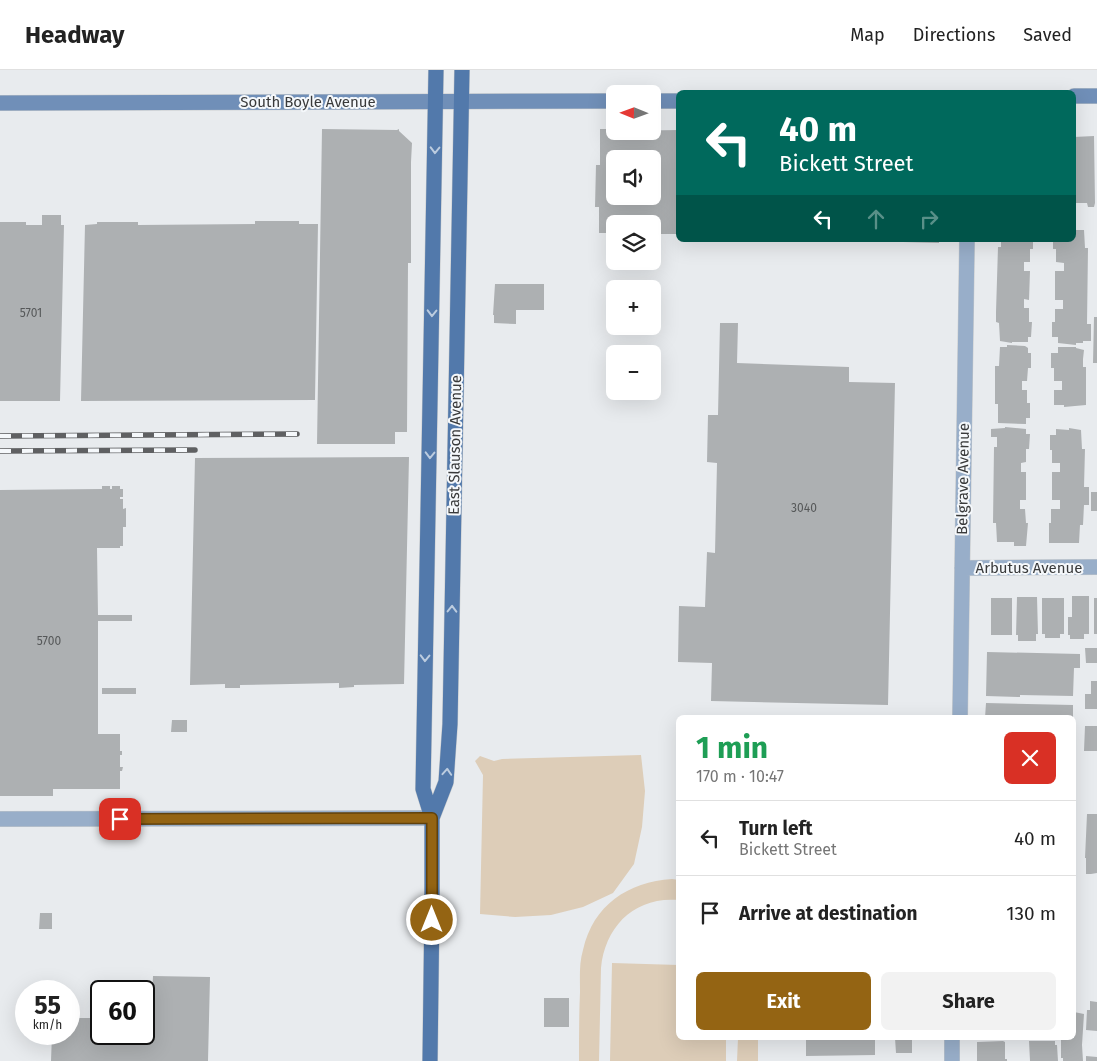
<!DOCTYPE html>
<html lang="en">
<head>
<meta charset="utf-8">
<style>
  body { margin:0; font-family:"Fira Sans",sans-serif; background:#f2f2f2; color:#222; height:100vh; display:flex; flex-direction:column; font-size:19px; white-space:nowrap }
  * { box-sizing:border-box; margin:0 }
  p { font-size:16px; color:#767676 }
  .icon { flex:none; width:28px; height:28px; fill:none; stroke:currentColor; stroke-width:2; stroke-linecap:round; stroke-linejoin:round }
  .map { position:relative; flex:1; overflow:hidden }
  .sheet { position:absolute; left:676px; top:645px; width:400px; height:325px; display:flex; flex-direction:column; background:#fff; border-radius:8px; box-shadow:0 5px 20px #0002 }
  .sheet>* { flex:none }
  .top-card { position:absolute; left:676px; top:20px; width:400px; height:152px; border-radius:8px; box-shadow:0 5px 20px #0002; background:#00695c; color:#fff; overflow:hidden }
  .needle { width:32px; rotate:271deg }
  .fabs { position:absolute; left:606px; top:15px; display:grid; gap:10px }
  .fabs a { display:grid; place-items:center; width:55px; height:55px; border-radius:8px; background:#fff; box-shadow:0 5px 20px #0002; font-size:25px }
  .speed { position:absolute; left:15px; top:910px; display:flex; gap:10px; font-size:25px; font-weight:700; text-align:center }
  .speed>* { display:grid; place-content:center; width:65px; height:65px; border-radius:50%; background:#fff; box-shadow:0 5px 20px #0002; line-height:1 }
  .speed small { font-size:12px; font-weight:400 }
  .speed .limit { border:2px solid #111; border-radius:8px; background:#fff; color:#111 }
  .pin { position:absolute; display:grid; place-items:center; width:42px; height:42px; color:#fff; margin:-21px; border-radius:10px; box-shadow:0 2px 8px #0006 }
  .me { position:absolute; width:55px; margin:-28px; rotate:0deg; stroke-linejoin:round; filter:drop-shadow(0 0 4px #0008) }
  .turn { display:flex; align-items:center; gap:18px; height:105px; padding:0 20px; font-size:22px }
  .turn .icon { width:65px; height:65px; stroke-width:2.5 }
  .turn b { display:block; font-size:35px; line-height:42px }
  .lanes { display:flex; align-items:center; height:48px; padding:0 20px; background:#0003; justify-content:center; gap:25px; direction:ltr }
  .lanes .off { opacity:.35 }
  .round { display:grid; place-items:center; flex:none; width:52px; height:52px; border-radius:8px; background:#f2f2f2 }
  .headline { display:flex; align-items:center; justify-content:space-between; height:85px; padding:0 20px }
  h1 { font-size:30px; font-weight:700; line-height:38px; color:#1e9e55 }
  .button { display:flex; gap:10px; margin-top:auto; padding:10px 20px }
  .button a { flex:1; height:58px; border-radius:8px; background:#946413; color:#fff; font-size:20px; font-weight:700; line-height:58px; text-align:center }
  .button a+a { background:#f2f2f2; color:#222 }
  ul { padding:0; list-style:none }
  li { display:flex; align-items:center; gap:15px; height:75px; padding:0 20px; border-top:1px solid #e0e0e0 }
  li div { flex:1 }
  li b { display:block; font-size:19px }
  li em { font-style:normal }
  header { display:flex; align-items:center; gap:30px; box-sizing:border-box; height:70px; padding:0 25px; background:#fff; border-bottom:1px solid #e0e0e0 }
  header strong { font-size:24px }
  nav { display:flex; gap:28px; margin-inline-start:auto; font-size:18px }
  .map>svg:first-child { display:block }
</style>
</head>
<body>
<header>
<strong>Headway</strong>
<nav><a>Map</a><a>Directions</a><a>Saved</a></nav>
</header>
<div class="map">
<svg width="1097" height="991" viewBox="0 0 1097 991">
  <rect width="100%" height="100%" fill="#e8ebee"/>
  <path fill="#ddcdb8" d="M641 685 645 721 642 757 634 794 613 823 583 837 551 845 515 847 480 844 483 705 475 691 480 686 494 691 502 689Z
    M672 809 679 810V830C635 826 605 856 601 898L599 991H579C579 968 579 945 580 922 580 908 579 893 583 880 593 835 628 812 672 809Z
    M612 893 679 895V968H726V991H610Z
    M738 968H758V991H737Z"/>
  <path fill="#adb0b2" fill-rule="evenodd" d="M322 59 397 60 399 59V61L412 73 411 92V193H408L407 362H395V374H317Z
    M600 59H615V61L679 60 677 164H652V154H615V163H599V137H595L596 95H600ZM615 89H652V126H615Z
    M1094 66 1095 133 1094 137H1088L1087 133H1074V67Z
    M42 145H61V155H64L60 331H0V152H26V155H42Z
    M255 151H299V154H318L315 330 81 331 85 155 97 154V152H138V155L255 154Z
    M1074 160H1084L1085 178H1088L1087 254H1091V271H1083V273H1076V275L1058 273V267H1052V252H1055V239H1063V230H1055V201H1064V193L1056 192V179H1053V170H1074Z
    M903 170H939V173L903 172Z
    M1001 170H1033V179H1030V192H1024V201H1030L1029 230 1024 229V238H1029V252H1032L1031 267H1028V272H1012V273L1000 271 999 253 996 252V242L998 177H1001Z
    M495 214H544V240H516V254L494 253V245H493Z
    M1094 247H1097V293H1093Z
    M720 253H738L737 293 849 297V312L895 313 888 635 711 631 712 593 678 592 679 536 705 537 707 482 715 483 717 393 707 392 708 345H718Z
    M1007 275 1025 276 1028 278V283H1031V298H1028L1027 311H1022V320H1027V333H1030V348H1026V354L998 353V334H995V296H999L1000 277H1007Z
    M1058 277H1076V278L1084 280 1083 289V297H1086V335L1064 337V335H1054V320H1062V311H1054V298H1051V283H1058Z
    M1005 357 1026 359V364H1030L1029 379H1026V392L1021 393V402H1026V430H1020V439H1025L1026 453H1028L1026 476H1014V472H997L996 453H993L994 377H997V367H991V359L1005 358Z
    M1069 358 1081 360 1082 379H1085L1084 417H1089V435H1084L1083 455H1080L1079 473H1049V453H1051V439H1060V430H1052V402H1060V393H1052V380H1050V365H1056V359L1069 360Z
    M409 387 404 614 354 615V617L339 618V613L240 615V618H225V614L190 615 195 388Z
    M102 416H110V419H112V416H120V419H123V427H120V429H123V439L126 438V457H123V476H120V478H97L98 545H132V551H98V664H120V681H122V685H120V697H123L122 701H120V719H53V726H0V420L102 419Z
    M1091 422H1097V441H1091Z
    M1072 526H1089V564H1084V569H1070V565H1068V547H1072Z
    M1017 527H1037L1038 564H1036V571H1018V565H1016Z
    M991 528H1012V565H991Z
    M1042 528H1064V564H1060V568H1045V564H1042Z
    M1094 528H1097V564H1094Z
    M1085 578H1097V593H1086Z
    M987 582 1080 584V598H1074L1073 626 1020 625V627L986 626Z
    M1091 611H1097V639H1085V624H1091Z
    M102 618H136V624H102Z
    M986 633 1073 635V648H985Z
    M172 650H187V662H171Z
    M1085 656H1097V681H1084Z
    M1087 744H1097V803L1091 804H1086V788H1085Z
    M40 843H52V859H39Z
    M153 906 210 907 208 991H51L52 964H69V948H94V934H101V964H144V928H152Z
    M544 928H569V957H544Z
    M1090 931 1097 932V961L1086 960 1087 940H1090Z
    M1074 942 1084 944 1082 975 1083 991H1063V988H1061V968H1074Z
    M806 968H875V985L806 986Z
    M895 968H912V983H896Z
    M1003 971 1005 972V989H1007V991H977V972Z
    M1029 971H1055V975H1057L1058 991H1030Z
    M1086 986 1097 987V991H1086Z"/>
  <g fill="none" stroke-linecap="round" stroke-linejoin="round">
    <g stroke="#c5c8ca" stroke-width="16">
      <path id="street" d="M962 498 1097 497
        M960 648 967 170
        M0 749 432 748
        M952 991V968"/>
    </g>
    <g stroke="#c5c8ca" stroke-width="16">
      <path id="secondary" d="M1074 26H1097
        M652 31H679
        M0 33 615 31"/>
    </g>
    <g stroke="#c5c8ca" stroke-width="16">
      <path id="primary" d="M432 748 446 712 450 654 462 0
        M430 991 432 834V748L423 719 436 0"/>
    </g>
    <use href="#street" stroke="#98aec9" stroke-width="15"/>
    <use href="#secondary" stroke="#708fb8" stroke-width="15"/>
    <use href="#primary" stroke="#5279ab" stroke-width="15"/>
    <g stroke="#5f6062" stroke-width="5.5">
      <path id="rail" d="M0 366 297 364
        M0 381 195 380"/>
    </g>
    <use href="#rail" stroke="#f5f8fb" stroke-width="4" stroke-dasharray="11" stroke-linecap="butt"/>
  </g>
  <defs><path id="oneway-chevron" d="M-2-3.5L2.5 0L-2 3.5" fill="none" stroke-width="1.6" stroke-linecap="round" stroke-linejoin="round" transform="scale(1.25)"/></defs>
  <g stroke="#bcccdf">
    <use href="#oneway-chevron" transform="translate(435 80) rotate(91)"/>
    <use href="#oneway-chevron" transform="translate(432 243) rotate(91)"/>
    <use href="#oneway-chevron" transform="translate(430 385) rotate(91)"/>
    <use href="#oneway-chevron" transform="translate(452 539) rotate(-89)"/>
    <use href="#oneway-chevron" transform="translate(425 588) rotate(91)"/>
    <use href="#oneway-chevron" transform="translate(447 702) rotate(-86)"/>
  </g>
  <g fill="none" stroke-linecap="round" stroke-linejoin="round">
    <g stroke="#60410c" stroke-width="12">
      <path id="route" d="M120 749 432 748V850"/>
    </g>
    <use href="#route" stroke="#946413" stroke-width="9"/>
  </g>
  <g text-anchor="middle" stroke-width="4" stroke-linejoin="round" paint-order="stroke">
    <g font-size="12" fill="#565859">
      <text x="31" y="247">5701</text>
      <text x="804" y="442">3040</text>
      <text x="49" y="575">5700</text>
    </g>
    <g font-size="15" fill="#393a3b" stroke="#f5f8fb">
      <text x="308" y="37">South Boyle Avenue</text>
      <text transform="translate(455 375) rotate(-89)" y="5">East Slauson Avenue</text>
      <text transform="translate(963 409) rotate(-89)" y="5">Belgrave Avenue</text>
      <text x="1029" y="503">Arbutus Avenue</text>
    </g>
  </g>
</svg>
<div class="fabs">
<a><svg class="needle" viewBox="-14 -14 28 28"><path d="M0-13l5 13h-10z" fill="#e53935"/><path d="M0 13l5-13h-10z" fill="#767676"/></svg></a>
<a><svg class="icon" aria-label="sound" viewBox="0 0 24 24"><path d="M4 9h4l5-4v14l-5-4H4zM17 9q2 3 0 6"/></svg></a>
<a><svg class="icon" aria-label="layers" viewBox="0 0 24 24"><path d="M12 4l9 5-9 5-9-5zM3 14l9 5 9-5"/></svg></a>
<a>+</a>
<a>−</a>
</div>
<div class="speed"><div>55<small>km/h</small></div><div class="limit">60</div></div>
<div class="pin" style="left:120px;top:749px;background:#d93025"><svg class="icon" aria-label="arrive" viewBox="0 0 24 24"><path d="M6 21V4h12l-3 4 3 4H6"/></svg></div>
<svg class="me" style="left:432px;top:850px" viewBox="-20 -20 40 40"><circle r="17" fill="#946413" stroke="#fff" stroke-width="3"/><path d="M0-11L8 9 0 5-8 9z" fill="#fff"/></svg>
<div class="top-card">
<div class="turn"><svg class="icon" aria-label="left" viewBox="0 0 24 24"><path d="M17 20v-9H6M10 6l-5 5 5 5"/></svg><div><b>40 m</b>Bickett Street</div></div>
<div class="lanes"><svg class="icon" aria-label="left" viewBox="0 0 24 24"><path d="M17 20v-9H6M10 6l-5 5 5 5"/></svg><svg class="icon off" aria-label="ahead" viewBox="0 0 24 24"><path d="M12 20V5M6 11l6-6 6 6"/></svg><svg class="icon off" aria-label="right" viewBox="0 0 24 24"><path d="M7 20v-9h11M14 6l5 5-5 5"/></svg></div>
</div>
<section class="sheet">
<div class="headline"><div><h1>1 min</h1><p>170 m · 10:47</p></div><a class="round" style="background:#d93025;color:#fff"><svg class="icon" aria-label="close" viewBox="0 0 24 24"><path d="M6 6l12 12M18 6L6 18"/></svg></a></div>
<ul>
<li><svg class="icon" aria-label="left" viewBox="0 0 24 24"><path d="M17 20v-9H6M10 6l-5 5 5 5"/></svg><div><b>Turn left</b><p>Bickett Street</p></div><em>40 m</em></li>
<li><svg class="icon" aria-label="arrive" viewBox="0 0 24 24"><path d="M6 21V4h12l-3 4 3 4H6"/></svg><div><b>Arrive at destination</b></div><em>130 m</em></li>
</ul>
<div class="button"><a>Exit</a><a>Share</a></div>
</section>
</div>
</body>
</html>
